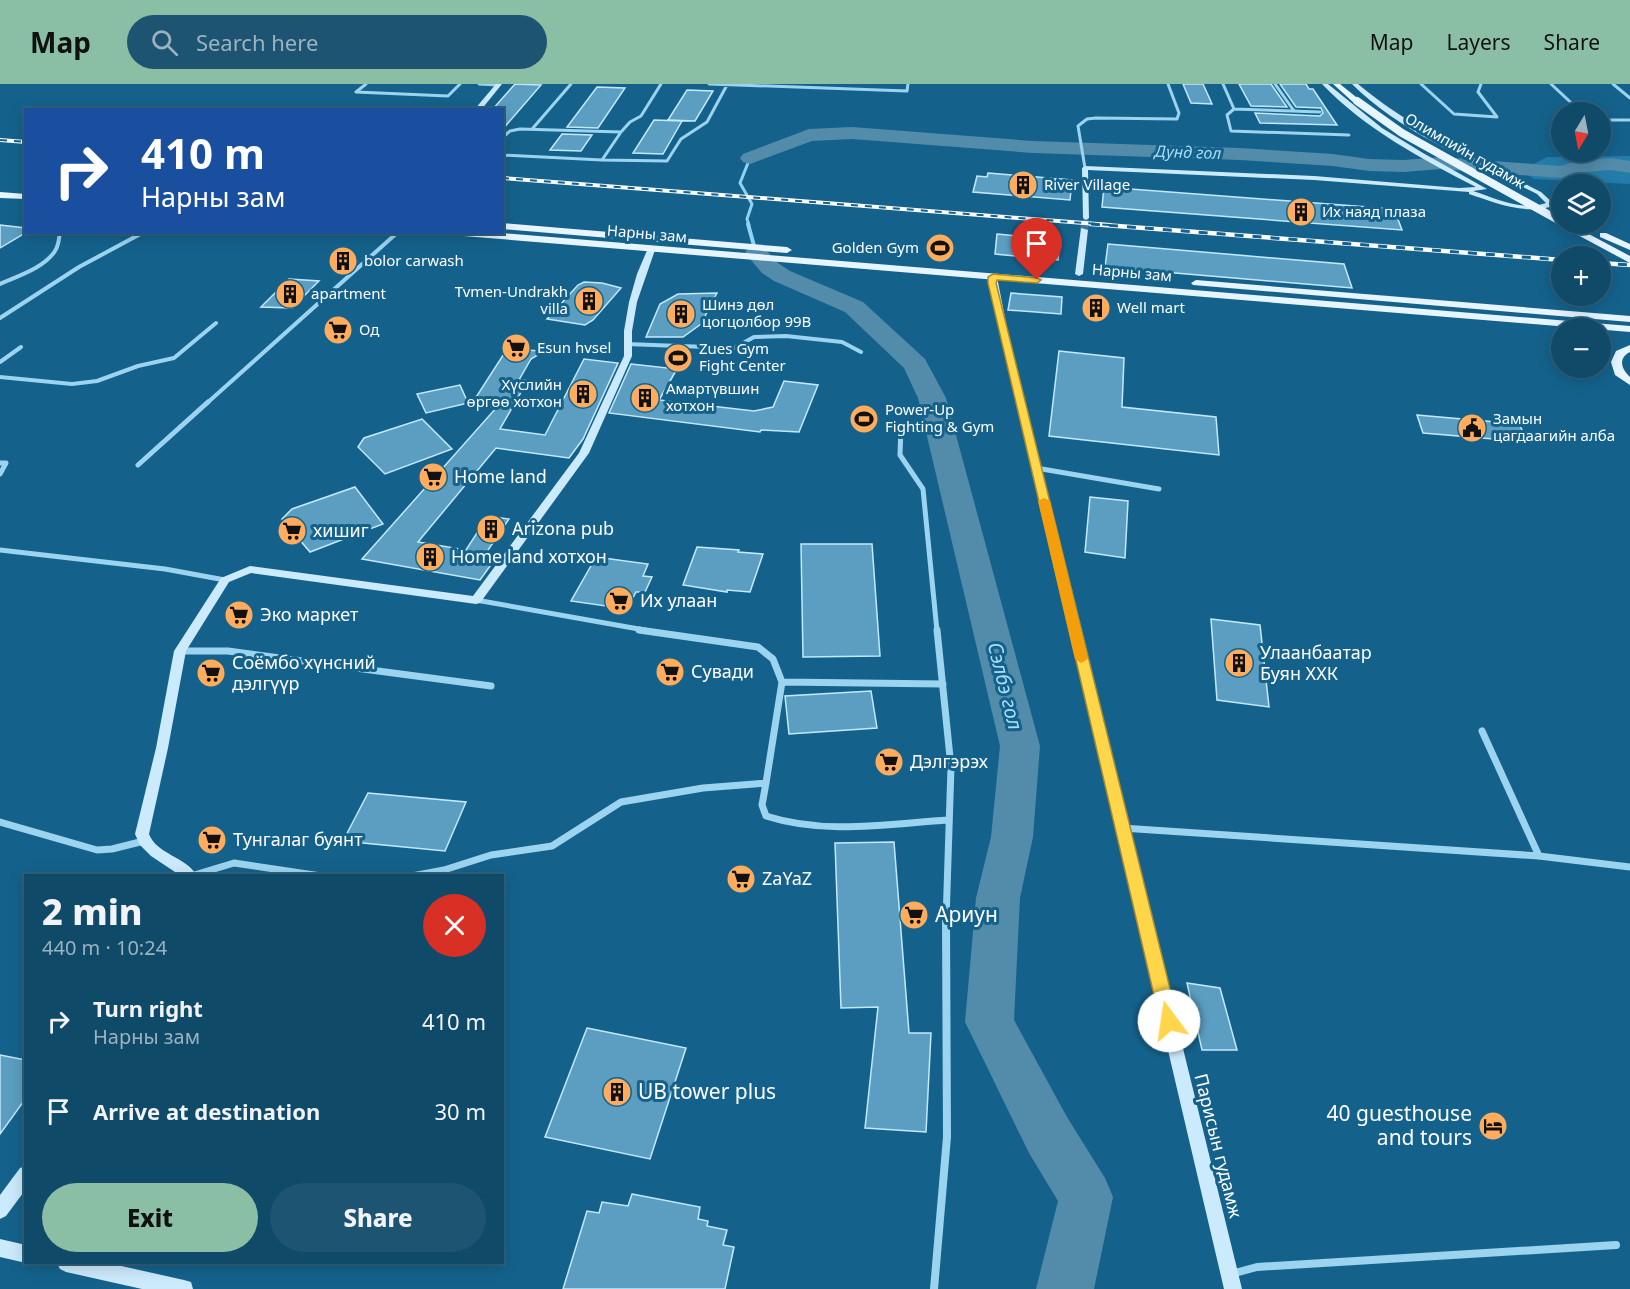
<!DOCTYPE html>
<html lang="en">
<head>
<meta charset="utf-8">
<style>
  body { margin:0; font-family:"Noto Sans",sans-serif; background:#1d5471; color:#f1f3f6; height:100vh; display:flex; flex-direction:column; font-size:22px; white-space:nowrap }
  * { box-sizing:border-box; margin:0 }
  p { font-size:20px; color:#9bb3c0 }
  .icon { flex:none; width:33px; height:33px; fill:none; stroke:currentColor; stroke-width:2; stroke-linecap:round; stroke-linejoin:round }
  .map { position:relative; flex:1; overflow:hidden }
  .drawer { position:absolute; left:24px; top:790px; width:480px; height:390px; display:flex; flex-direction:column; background:#0f4a69; border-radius:0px; box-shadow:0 3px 15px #0003,0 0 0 2px #2f627d }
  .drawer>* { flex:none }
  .top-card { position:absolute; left:24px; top:24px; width:480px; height:126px; border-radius:0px; box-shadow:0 3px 15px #0003,0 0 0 2px #2f627d; background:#1a4fa0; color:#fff; overflow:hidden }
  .needle { width:39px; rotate:190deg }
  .controls { position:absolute; left:1551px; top:18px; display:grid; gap:12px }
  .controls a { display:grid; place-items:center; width:60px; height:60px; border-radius:50%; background:#0f4a69; box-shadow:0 3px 15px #0003,0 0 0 2px #2f627d; font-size:30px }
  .pin { position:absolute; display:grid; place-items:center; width:51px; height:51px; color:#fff; margin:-62px -26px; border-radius:50% 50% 50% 0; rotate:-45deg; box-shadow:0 0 6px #0007 }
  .pin .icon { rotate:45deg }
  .me { position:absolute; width:66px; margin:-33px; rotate:346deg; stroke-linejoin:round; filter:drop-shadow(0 0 4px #0008) }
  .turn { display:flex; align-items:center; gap:21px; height:126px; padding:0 18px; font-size:27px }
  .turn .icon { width:78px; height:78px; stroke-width:2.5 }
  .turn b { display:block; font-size:42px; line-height:51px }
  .round { display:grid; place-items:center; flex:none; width:63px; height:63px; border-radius:32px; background:#1d5471 }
  .summary { display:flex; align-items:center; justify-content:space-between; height:102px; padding:0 18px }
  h1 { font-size:36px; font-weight:800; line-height:45px }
  .primary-button { display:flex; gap:12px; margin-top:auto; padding:12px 18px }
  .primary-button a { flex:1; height:69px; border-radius:36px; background:#8abfa5; color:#111; font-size:24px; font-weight:800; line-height:69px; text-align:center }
  .primary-button a+a { background:#1d5471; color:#f1f3f6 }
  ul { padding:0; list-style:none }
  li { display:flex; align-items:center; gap:18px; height:90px; padding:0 18px }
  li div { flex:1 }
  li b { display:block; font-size:22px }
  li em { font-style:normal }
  header { display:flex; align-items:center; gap:36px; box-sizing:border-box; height:84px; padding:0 30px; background:#8abfa5; color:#111 }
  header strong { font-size:28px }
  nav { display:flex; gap:33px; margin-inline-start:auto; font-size:21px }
  .search { width:420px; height:54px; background:#1d5471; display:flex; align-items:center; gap:15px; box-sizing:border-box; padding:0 21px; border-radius:33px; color:#9bb3c0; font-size:22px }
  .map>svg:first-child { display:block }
</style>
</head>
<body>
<header>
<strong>Map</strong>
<div class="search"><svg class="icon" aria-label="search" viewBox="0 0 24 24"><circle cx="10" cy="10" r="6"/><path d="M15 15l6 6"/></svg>Search here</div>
<nav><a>Map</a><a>Layers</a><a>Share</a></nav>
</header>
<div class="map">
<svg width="1630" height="1205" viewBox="0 0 1630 1205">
  <rect width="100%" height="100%" fill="#14628c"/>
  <path fill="#237ca9" d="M1630 72V100L1534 95 1515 82H1530L1547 73Z"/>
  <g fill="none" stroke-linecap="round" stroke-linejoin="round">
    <path stroke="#8ed3f4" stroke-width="3" d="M749 141 747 135 752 120 740 99 750 74"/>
    <path stroke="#8ed3f4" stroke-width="4" d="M748 140 756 169"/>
    <path fill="#538baa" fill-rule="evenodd" d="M852 43 1033 57 1240 64 1333 70 1369 75 1404 76 1441 73 1560 82 1583 76 1611 74 1630 77V89L1611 86 1584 88 1560 94 1441 85 1404 88 1369 87 1333 82 1240 76 1033 69 852 55 812 57 750 80 743 78 740 74 743 70 809 45Z
      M756 162 764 164 778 179 790 187 863 218 925 275 946 314 1040 662 1033 753 1020 814 1014 936 1067 1033 1105 1094 1113 1113 1094 1205H1036L1058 1117 1029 1069 965 938 976 814 991 753 1000 662 918 314 904 284 845 228 774 197 762 189 745 169 748 164Z"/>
  </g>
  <path fill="#5b9ec1" stroke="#c3e9fc" stroke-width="1.5" d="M515 0 541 1 502 46V26H492Z
    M1183 0H1203L1212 20 1191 19Z
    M1239 0H1271L1287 23 1251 22Z
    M1280 0H1306L1309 5H1313L1337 41 1260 39 1255 29 1320 32 1323 29 1321 24 1296 23Z
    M597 3 625 4 598 44 567 43Z
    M687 6 713 7 695 37 668 36Z
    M654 36 682 37 663 70 633 69Z
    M562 50 592 51 581 67 550 66Z
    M988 89 1072 96 1070 116 973 108 977 92 987 93Z
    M1104 103 1394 125 1402 146 1102 123Z
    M0 141 26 144 27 148 0 164Z
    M997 150 1060 156 1058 176 995 170Z
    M1108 160 1344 180 1352 204 1105 183Z
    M289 195 319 197 292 224 261 223Z
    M584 198 602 199 621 204 593 236 585 241 547 235 578 201Z
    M717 209 701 240 683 253H646L660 220 678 210Z
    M1011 209 1062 213 1061 230 1008 226Z
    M507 265 544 267 531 275 519 296H528L500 345 545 351 584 275 618 279 583 355 569 374 496 364 418 458 466 466 488 432 509 435 486 469 498 471 480 496 362 475 497 323 471 321Z
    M1059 267 1124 274 1122 323 1216 333 1219 371 1049 352Z
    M631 280 677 285 659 316 754 327 773 323 784 297 818 301 799 348 761 346 760 348 609 329Z
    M460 301 468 319 426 329 417 310Z
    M1417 331 1519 340 1528 358 1423 349Z
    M422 335 452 365 385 390 358 363 364 354Z
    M355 403 383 440 310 468 282 435 292 425Z
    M1090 413 1128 417 1125 474 1085 468Z
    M801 460H872L880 572 803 573Z
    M697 463 739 466 738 468 763 470 750 508 727 506V508L683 501Z
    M596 473 648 480 643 492 652 493 645 508H636L627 525 571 517Z
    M1211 535 1260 541 1269 623 1217 616Z
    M871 607 877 644 789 650 785 612Z
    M368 709 466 718 445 767 343 757Z
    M894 758 909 949H931L926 1048 865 1044 878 923 841 924 835 759Z
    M1187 899 1220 904 1237 966H1202Z
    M587 944 686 964 650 1075 545 1053Z
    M0 971 26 976V1014L0 1050Z
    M632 1110 700 1123 698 1135 708 1137 707 1142 727 1146 723 1161 734 1163 725 1205H563L587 1127 599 1129 602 1118 628 1122Z"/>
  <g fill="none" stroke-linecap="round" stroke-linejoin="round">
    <path stroke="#377a9d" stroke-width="6" stroke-dasharray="6 3" stroke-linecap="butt" d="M1085 141 1086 134"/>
    <path stroke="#377a9d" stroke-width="8" stroke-dasharray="8 4" stroke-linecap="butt" d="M1084 146 1085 140"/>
    <path stroke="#9cd4f0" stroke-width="3" d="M366 0 356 8 448 12 460 0
      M479 0 498 1
      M709 0 907 7 908 0
      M1223 0 1234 25 1227 31 1231 47 1349 51
      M1275 0 1294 27
      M1421 0 1454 30 1497 33 1478 8 1481 0
      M1551 0 1581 28
      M1613 0 1630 14
      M1234 25 1320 28
      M1600 36H1630
      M533 44 571 0
      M502 54 510 47 520 45 621 48
      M502 71 602 76 621 48 630 38 641 32 661 0
      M602 76 667 77 681 55 707 38 727 1
      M1085 84 1078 42 1087 35 1096 34 1177 35 1179 29 1168 0"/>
    <path stroke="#9cd4f0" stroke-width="4" d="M0 200C18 192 44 184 55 167 59 161 59 154 60 148
      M0 234 79 183 144 148
      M626 260 734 264 754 253 786 252 842 258 861 268
      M0 278 21 263
      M0 293 72 300 97 297 138 282 174 274 216 239
      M206 320 398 148"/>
    <path stroke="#9cd4f0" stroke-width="5" d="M901 342 900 371 923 405 937 547
      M0 379H6L0 390
      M138 381 208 318
      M1036 384 1159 405
      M0 466 165 485 225 496
      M476 516 650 547"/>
    <path stroke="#9cd4f0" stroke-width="7" d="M639 546 758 563 773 575 782 598 943 600
      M937 546 951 683 946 837
      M180 567H228L491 602
      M1482 647 1539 772
      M766 699 782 598
      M0 738 97 766 112 765 144 757
      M1122 744 1539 772 1630 783
      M191 792 234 779 321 792
      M412 792 444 786 491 771 552 762 621 718 703 704 766 699 762 721 766 732C825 751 887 740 948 736"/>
    <path stroke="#9cd4f0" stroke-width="8" d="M1231 1190 1257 1183 1616 1161
      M934 1205 947 1053 946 835"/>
    <path fill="#cbeafb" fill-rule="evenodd" d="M496 0H502L481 26H474Z
      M1322 0H1328L1382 44 1423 69 1487 105 1473 107C1495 114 1523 128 1546 119L1537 110C1476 79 1401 49 1352 0H1358C1413 46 1478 75 1541 108L1553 119 1550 123C1522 130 1496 119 1469 110V108L1314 96 1088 86 1089 134 1086 136 1083 134 1082 84 1085 82 1314 92 1459 104 1476 103C1422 75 1365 45 1322 0Z
      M1081 144 1088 146 1083 190 1079 192 1075 190Z
      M648 164 655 166 637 218 632 247V272L589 369 480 519 476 520 251 489 229 498 186 567 168 664 149 750C157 771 186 772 197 792H181L151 772 140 761 135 750 156 664 174 567 221 494 250 482 473 512 579 369 624 272V247L629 218 637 190Z
      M990 191 997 193 1010 259 1242 1205H1224L1002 259Z
      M26 1082V1105L6 1132 0 1135V1111L20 1084Z
      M0 1155 26 1161V1179L0 1173Z
      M57 1179H108L184 1196 191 1198 193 1205H142L66 1188 60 1185Z"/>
    <path fill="#e6f5ff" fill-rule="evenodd" d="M1333 0H1340L1361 17 1354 19Z
      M0 108 26 110V115L0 114Z
      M1562 138 1570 140 1630 172V179L1561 142Z
      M502 139 787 163 792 166 787 169 502 145Z
      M447 148H490L1630 242V248L451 151Z
      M1600 149H1606L1630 160V166L1600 153Z
      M1196 196 1630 232V238L1193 201 1191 199Z
      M1630 261V268C1618 274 1621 285 1630 293V301L1615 291 1611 278 1616 267Z"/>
    <g stroke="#fff" stroke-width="4">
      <path id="rail-far1" d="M0 56 26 58
        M502 94 1110 141"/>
    </g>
    <g stroke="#fff" stroke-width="4.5">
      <path id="rail" d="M1091 140 1562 176
        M1600 179 1630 181"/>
    </g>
    <use href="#rail-far1" stroke="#14628c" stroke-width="2" stroke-dasharray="7" stroke-linecap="butt"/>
    <use href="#rail" stroke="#14628c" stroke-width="3" stroke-dasharray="9" stroke-linecap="butt"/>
    <path stroke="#e6f5ff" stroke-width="8" d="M1357 17 1402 49 1562 138"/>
  </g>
  <path fill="#ffd54a" stroke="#a68a30" stroke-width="1.5" d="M993 190 1037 194 1041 196 1037 199 997 196 996 199 1178 937 1175 943 1169 945 1162 943 1160 937 988 199V193Z"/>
  <path fill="#f59e0b" d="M1044 414 1050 417 1088 575 1081 579 1075 575 1038 417Z"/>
  <defs>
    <g id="building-disc" transform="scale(1.5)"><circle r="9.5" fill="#ffad5c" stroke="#14628c"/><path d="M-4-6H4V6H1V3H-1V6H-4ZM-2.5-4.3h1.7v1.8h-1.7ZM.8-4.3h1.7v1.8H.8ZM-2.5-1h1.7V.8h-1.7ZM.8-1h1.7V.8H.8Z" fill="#111"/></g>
    <g id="stadium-disc" transform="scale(1.5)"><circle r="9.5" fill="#ffad5c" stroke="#14628c"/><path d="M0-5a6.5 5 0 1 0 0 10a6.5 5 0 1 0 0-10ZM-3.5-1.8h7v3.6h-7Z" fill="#111"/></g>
    <g id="supermarket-disc" transform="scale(1.5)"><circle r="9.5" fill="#ffad5c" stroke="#14628c"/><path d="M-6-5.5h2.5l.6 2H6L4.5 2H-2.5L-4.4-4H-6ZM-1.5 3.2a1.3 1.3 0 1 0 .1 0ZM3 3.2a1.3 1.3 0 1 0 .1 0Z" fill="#111"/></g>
    <g id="civic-disc" transform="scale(1.5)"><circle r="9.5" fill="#ffad5c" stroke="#14628c"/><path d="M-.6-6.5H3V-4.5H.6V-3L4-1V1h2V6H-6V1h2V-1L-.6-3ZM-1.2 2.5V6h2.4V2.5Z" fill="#111"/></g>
    <g id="hotel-disc" transform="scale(1.5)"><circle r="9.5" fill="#ffad5c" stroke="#14628c"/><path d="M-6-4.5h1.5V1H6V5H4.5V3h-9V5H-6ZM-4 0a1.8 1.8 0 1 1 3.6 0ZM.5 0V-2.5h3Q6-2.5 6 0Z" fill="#111"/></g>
  </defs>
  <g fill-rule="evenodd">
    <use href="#building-disc" x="1023" y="101"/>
    <use href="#building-disc" x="1301" y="128"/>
    <use href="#stadium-disc" x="940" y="164"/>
    <use href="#building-disc" x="343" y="177"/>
    <use href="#building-disc" x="290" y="210"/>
    <use href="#building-disc" x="589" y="217"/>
    <use href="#building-disc" x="1096" y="224"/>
    <use href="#building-disc" x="681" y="230"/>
    <use href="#supermarket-disc" x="338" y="246"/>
    <use href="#supermarket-disc" x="516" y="264"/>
    <use href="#stadium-disc" x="678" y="274"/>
    <use href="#building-disc" x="583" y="310"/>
    <use href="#building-disc" x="645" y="314"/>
    <use href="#stadium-disc" x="864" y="335"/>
    <use href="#civic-disc" x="1472" y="344"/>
    <use href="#supermarket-disc" x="433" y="393"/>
    <use href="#building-disc" x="491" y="445"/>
    <use href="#supermarket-disc" x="292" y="447"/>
    <use href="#building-disc" x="430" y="473"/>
    <use href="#supermarket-disc" x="619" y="517"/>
    <use href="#supermarket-disc" x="239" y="531"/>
    <use href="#building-disc" x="1239" y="579"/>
    <use href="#supermarket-disc" x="670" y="588"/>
    <use href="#supermarket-disc" x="211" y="589"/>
    <use href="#supermarket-disc" x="889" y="678"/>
    <use href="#supermarket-disc" x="212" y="756"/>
    <use href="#supermarket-disc" x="741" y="795"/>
    <use href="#supermarket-disc" x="914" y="831"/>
    <use href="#building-disc" x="617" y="1008"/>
    <use href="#hotel-disc" x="1493" y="1042"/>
  </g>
  <g text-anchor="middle" stroke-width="6" stroke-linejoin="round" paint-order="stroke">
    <g font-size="15" fill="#fff" stroke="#14628c">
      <text transform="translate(1465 67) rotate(30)" y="5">Олимпийн гудамж</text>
      <text transform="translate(647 150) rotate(5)" y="5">Нарны зам</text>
      <text transform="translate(1132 189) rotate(5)" y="5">Нарны зам</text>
    </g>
    <g font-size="15" fill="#fff" stroke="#14628c" text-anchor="start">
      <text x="1044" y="106">River Village</text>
      <text x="1322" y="133">Их наяд плаза</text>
      <text x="919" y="169" text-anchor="end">Golden Gym</text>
      <text x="364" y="182">bolor carwash</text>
      <text x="568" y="213" text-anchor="end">Tvmen-Undrakh<tspan x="568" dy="17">villa</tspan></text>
      <text x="311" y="215">apartment</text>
      <text x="702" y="226">Шинэ дөл<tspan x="702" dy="17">цогцолбор 99В</tspan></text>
      <text x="1117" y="229">Well mart</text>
      <text x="359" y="251">Од</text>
      <text x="537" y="269">Esun hvsel</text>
      <text x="699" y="270">Zues Gym<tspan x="699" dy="17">Fight Center</tspan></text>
      <text x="562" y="306" text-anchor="end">Хүслийн<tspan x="562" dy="17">өргөө хотхон</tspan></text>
      <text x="666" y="310">Амартүвшин<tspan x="666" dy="17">хотхон</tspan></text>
      <text x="885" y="331">Power-Up<tspan x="885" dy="17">Fighting &amp; Gym</tspan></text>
      <text x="1493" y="340">Замын<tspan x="1493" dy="17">цагдаагийн алба</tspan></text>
    </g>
    <g font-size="16" font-style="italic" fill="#a8ddf8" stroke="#14628c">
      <text transform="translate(1188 68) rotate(2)" y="6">Дунд гол</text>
    </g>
    <g font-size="18" fill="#fff" stroke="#14628c" text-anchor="start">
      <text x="454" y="399">Home land</text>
      <text x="512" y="451">Arizona pub</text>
      <text x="313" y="453">хишиг</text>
      <text x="451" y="479">Home land хотхон</text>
      <text x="640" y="523">Их улаан</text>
      <text x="260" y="537">Эко маркет</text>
      <text x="1260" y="575">Улаанбаатар<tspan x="1260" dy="21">Буян ХХК</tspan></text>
      <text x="232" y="585">Соёмбо хүнсний<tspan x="232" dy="21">дэлгүүр</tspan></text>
      <text x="691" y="594">Сувади</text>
      <text x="910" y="684">Дэлгэрэх</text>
      <text x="233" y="762">Тунгалаг буянт</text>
      <text x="762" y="801">ZaYaZ</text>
    </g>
    <g font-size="18" fill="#fff" stroke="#14628c">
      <text transform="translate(1218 1062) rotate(76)" y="6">Парисын гудамж</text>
    </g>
    <g font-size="20" font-style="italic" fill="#a8ddf8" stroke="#14628c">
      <text transform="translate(1005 602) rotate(76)" y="7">Сэлбэ гол</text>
    </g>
    <g font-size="21" fill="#fff" stroke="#14628c" text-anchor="start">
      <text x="935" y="838">Ариун</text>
      <text x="638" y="1015">UB tower plus</text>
      <text x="1472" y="1037" text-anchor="end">40 guesthouse<tspan x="1472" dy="24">and tours</tspan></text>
    </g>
  </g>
</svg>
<div class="controls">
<a><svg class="needle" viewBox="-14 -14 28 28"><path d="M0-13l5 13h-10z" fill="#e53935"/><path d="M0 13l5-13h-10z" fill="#9bb3c0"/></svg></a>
<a><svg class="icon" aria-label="layers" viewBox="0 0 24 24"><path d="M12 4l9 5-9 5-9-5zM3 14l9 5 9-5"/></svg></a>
<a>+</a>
<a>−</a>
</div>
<div class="pin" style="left:1037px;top:196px;background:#d93025"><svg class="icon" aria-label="arrive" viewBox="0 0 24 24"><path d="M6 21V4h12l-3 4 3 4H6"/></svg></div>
<svg class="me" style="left:1169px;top:937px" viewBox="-20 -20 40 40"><circle r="19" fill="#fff"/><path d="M0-13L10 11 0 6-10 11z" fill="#ffd54a"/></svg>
<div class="top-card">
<div class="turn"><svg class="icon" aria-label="right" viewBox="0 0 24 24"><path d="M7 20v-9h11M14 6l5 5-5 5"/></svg><div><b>410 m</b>Нарны зам</div></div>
</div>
<section class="drawer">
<div class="summary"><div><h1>2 min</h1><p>440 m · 10:24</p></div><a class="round" style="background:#d93025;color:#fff"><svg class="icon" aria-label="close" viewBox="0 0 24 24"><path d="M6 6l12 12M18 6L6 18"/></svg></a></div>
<ul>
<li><svg class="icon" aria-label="right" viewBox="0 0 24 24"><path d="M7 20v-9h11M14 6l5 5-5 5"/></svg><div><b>Turn right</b><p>Нарны зам</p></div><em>410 m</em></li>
<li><svg class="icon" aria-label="arrive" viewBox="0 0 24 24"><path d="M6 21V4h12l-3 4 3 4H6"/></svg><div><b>Arrive at destination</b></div><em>30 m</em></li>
</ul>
<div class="primary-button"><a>Exit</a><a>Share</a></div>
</section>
</div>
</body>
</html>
